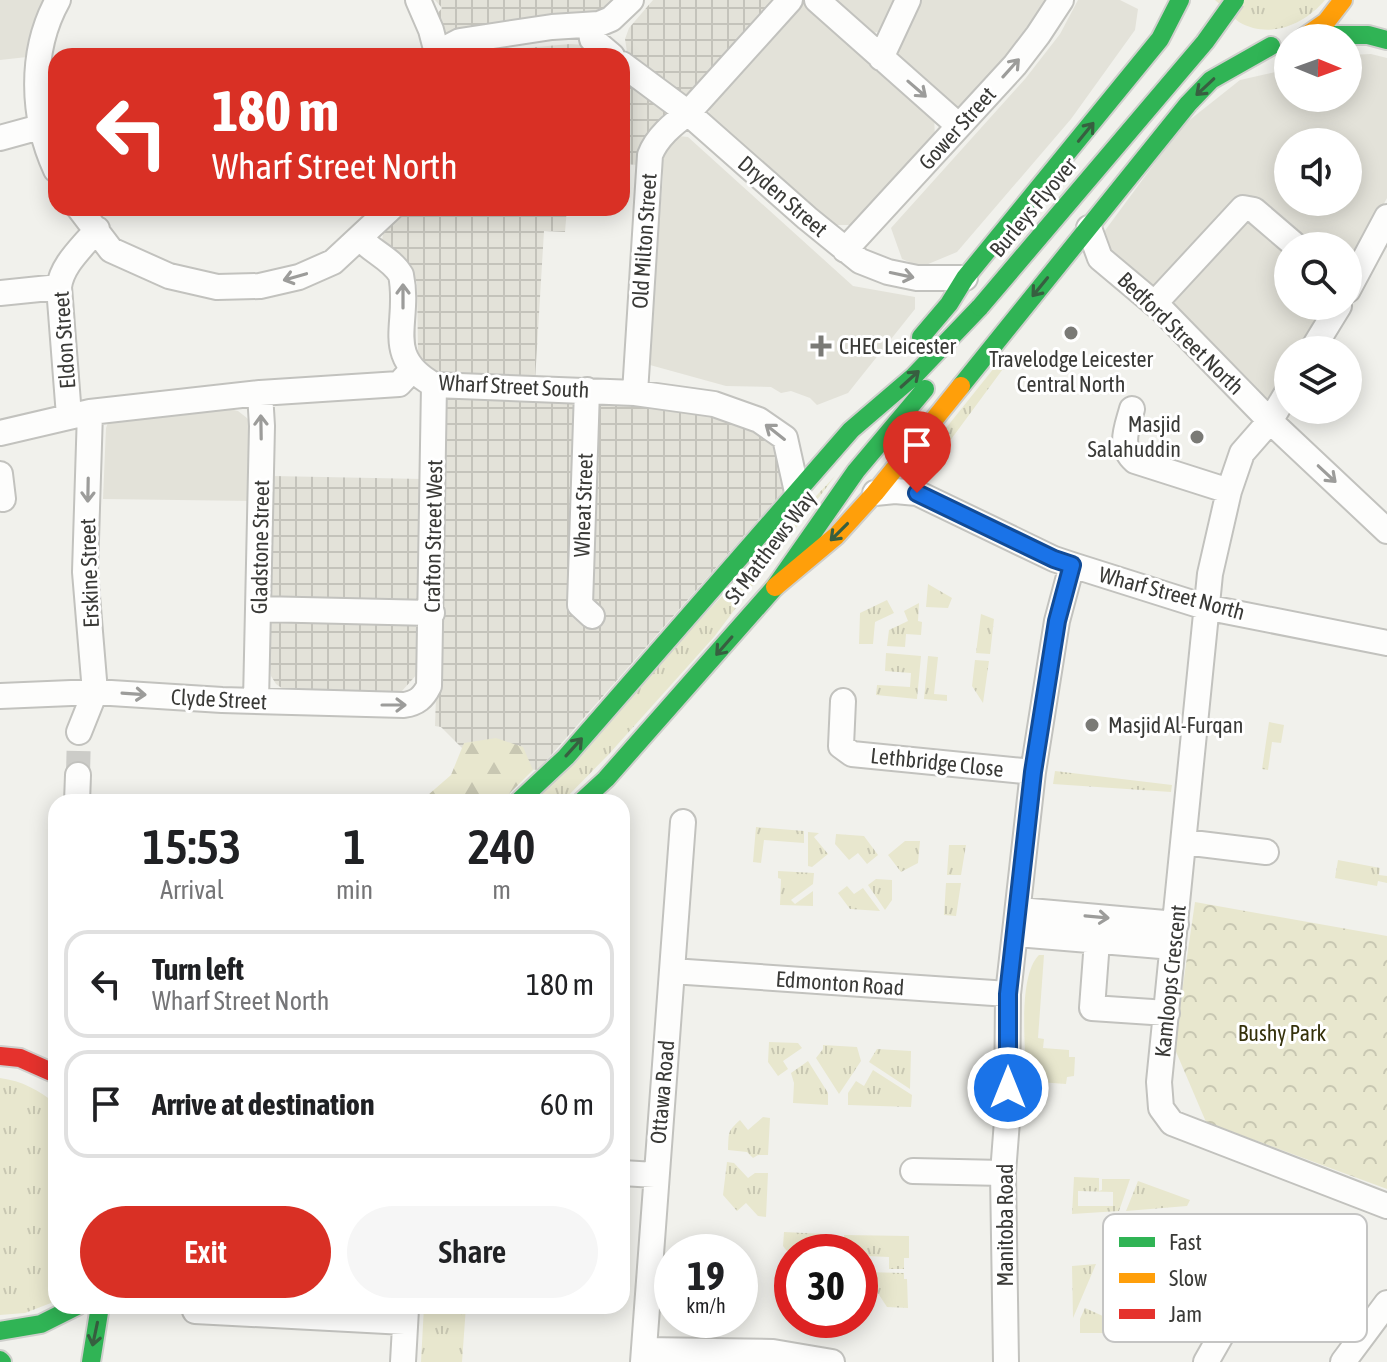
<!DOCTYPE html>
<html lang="en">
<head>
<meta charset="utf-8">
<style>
  body { margin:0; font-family:"Asap Condensed",sans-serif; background:#f6f6f6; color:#202124; height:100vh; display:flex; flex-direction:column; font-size:30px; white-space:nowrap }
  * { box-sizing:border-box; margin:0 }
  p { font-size:26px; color:#757577 }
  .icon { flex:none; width:44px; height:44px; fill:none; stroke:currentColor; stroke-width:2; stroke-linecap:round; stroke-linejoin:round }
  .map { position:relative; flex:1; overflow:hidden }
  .panel { position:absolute; left:48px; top:794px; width:582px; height:520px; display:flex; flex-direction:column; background:#fff; border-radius:24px; box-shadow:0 4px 20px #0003 }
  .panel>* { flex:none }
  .hud { position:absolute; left:48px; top:48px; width:582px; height:168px; border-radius:24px; box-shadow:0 4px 20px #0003; background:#d93025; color:#fff; overflow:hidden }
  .needle { width:52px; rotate:91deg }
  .fabs { position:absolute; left:1274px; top:24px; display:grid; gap:16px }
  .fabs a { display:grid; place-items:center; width:88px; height:88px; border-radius:50%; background:#fff; box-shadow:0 4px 20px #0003; font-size:40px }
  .speed { position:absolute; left:654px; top:1234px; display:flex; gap:16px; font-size:40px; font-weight:700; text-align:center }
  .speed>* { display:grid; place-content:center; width:104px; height:104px; border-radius:50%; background:#fff; box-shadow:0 4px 20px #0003; line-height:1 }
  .speed small { font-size:20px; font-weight:400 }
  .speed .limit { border:12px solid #d22; background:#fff; color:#111 }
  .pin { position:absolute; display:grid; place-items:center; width:68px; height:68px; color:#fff; margin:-82px -34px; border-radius:50% 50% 50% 0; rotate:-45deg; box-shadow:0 0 8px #0007 }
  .pin .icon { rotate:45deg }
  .me { position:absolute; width:88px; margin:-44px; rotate:0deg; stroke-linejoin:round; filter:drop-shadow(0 0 6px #0008) }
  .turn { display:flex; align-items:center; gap:28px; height:168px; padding:0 32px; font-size:36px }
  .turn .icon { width:104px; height:104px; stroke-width:2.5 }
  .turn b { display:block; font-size:56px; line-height:68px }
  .eta { display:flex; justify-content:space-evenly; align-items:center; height:136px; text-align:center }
  .eta b { font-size:48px; font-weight:600; line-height:56px }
  .primary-button { display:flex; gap:16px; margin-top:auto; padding:16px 32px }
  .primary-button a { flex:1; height:92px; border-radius:48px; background:#d93025; color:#fff; font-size:32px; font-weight:600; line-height:92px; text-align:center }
  .primary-button a+a { background:#f6f6f6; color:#202124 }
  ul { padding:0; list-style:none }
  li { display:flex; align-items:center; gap:24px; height:108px; margin:0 16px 12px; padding:0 16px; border:4px solid #e0e0e0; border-radius:24px }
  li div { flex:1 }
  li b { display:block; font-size:30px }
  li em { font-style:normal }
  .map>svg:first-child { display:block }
</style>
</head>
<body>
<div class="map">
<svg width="1387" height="1362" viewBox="0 0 1387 1362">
  <defs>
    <pattern id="industrial-grid" width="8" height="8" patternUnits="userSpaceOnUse" patternTransform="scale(2)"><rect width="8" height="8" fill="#e3e2d9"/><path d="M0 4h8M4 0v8" fill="none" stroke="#c4c3bb"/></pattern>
    <pattern id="grass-tufts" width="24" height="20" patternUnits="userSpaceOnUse" patternTransform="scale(2)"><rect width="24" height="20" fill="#e8e7ce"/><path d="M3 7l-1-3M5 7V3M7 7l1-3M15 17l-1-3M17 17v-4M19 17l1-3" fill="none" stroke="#c8c7b2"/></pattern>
    <pattern id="forest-firs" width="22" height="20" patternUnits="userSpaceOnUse" patternTransform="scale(2)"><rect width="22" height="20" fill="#e8e7ce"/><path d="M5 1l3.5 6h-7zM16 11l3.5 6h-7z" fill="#c8c7b2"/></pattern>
    <pattern id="park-crowns" width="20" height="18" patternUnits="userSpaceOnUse" patternTransform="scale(2)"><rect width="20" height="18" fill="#e8e7ce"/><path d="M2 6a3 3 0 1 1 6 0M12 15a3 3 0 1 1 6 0" fill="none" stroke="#c8c7b2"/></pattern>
  </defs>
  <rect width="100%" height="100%" fill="#f1f1ec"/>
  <path fill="#e3e2d9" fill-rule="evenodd" d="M0 0H44L35 25 27 57 0 60Z
    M797 0H805L934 114 935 139 858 225H832L709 117 710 98Z
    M829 0H901L887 29 867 35Z
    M918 0H1053L966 108 949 107 892 54Z
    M1078 0H1120L1138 9 1135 30 1071 119 957 252 921 267 902 259 891 228 1025 79 1060 34Z
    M1371 54 1387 58V198L1348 271V246H1288V306H1327L1300 350H1288V371L1267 406 1102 244 1101 236 1182 126 1240 80 1288 69V98H1348V55ZM1288 142H1348V202H1288Z
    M678 136 688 137 853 286 915 297V309L848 393 817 405 810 398 791 391 781 393 771 387 726 386 650 365 647 358 663 177 660 156Z
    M226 408 238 411 247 418 255 430 253 501 103 499 106 428 109 420Z"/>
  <path fill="url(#industrial-grid)" d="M435 0H617L605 10 595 13 559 15 492 31 447 33 443 31 436 15 442 8Z
    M653 0H782L690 95 684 96 627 52 625 39 629 28Z
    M570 44 586 45 605 56H453L470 50 480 52Z
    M622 71 668 111 654 128 639 165 622 164Z
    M410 208H567L565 232 544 231 535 381 437 379 423 363 418 352 417 283 413 274 385 247 382 240 383 234 391 224Z
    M450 394 634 400 752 423 775 441 786 488 538 770 480 766 441 727 435 726 446 398Z
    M273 476 423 479 419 672 402 691 394 694H290L276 684 271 676 269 659Z"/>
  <path fill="url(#grass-tufts)" fill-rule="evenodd" d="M1215 0H1325C1305 24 1270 40 1239 22 1231 16 1223 7 1215 0Z
    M1006 353 1011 358 938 457H931L926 453Z
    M835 476 714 637 609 754 562 802H528Z
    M928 584 952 598 948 608 926 607Z
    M887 600 894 613 875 622 873 644H859L860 613Z
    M919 603 918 621 922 622 921 635 906 634 905 647 887 646 889 630 908 621 904 611Z
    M981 614 994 619 990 654 976 653Z
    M886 653 921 656 917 699 876 695 877 685 910 687 911 673 885 671Z
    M928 656 938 657 934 694 947 695V701L924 699Z
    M975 660 989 661 983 703 972 686Z
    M1269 722 1284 725 1281 743 1272 742 1268 770 1262 769Z
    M1055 771 1172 785 1171 792 1053 784Z
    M756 827 804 831V843L764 840 761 863 753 862Z
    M808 832 819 833 814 837 828 854 812 867 808 866Z
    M836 834 864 836 878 855 867 864 858 853 849 860 835 844Z
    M905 841H920L918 863 901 872 888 855Z
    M949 845H966L961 875H947Z
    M1338 860 1380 868 1379 875 1387 876V883L1378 881 1377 886 1335 878Z
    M778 871 814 873 813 884 791 900 795 904 813 891V906L780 905 781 879 778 878Z
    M876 879 892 880V900L885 910 868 885Z
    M946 883H961L956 916 944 915Z
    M847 886 854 894 863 888 880 911 850 909 838 893Z
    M769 1042 798 1043 802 1048 783 1061 788 1069 778 1076 768 1062Z
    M823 1045 857 1047 861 1061 839 1094 816 1058 823 1049Z
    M877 1049 911 1051 910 1089 869 1062Z
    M808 1061 828 1093V1105L793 1103 794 1083 791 1073Z
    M873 1070 912 1095 911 1107 848 1105V1093L856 1081 864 1086Z
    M0 1078C22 1081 39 1090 56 1104V1301L25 1313 0 1315Z
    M763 1117 770 1118 768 1155H758L753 1158 747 1152 728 1150C729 1132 727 1132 740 1120L748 1130Z
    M727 1162 734 1163 748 1178 755 1173H768L766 1217 758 1216 746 1203 737 1211 723 1195Z
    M1074 1177 1099 1178V1191L1102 1190V1179H1130L1119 1211 1072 1214ZM1078 1191 1113 1192V1206H1078Z
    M1138 1181 1190 1200 1187 1206 1126 1211Z
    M784 1232 824 1234V1241L813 1251 806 1245 799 1252 787 1251 783 1246Z
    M844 1235 909 1236V1258H904V1269H889V1257L866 1256 859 1247 851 1251 844 1242Z
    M1096 1264 1073 1318 1072 1266Z
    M864 1272 904 1273V1279H907L908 1308 887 1307Z
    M424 1306H466L462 1362H421Z
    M1085 1308 1105 1317 1103 1333H1080V1319Z"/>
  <path fill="url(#forest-firs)" d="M496 738 523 747 533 770 501 802H420L451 775 464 743Z"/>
  <path fill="url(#park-crowns)" d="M1195 902 1387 936V1189L1206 1122 1174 1047Z"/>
  <path fill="#e8e7ce" d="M1039 955H1044L1038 1038 1044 1039 1043 1048 1069 1050V1057H1075L1074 1076 1067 1077 1066 1084 1026 1081C1026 1050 1017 977 1039 955Z"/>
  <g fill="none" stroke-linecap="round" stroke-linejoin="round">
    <path stroke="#ccccc8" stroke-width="24" stroke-dasharray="24 12" stroke-linecap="butt" d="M78 775 79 732"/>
    <g stroke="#c2c2be" stroke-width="28">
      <path id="street" d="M418 0 431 30 437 53 435 56
        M817 0 959 126
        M590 25 592 39 612 56
        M437 53 460 41 552 27 599 24 611 19 631 0
        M881 58 908 0
        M622 64 688 113 807 218 860 261 888 272 917 278H965
        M0 138 40 127
        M56 170C32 118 29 52 58 0
        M79 208 111 250 169 276 217 287 260 286 299 277 333 262 391 208
        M1089 228 1100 258 1162 310 1270 421 1387 531
        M360 238C372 252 392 259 401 275 411 323 381 355 434 385L635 393 714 404 759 420 785 438 797 492
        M845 250 1015 65 1038 35 1061 0
        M1348 290 1387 217
        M0 293 59 287
        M1155 303 1243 208 1254 210 1296 246
        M1312 350 1339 306
        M587 390 580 605 592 616
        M1288 391 1270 421 1242 453 1229 491 1210 574 1159 1082 1161 1108 1172 1123 1387 1206
        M635 393 650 155C657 137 673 124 688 113L790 0
        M1132 409C1127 428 1118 446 1135 461L1229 491
        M69 416 59 287C62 264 83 247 97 229
        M0 433 90 412 260 393 399 384 412 370
        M0 474 3 499
        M875 493 895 491 917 493 1054 559 1072 565 1205 607 1387 643
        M259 609 432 613
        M0 696 95 692 222 700 404 705C417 703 423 698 429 686L434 385
        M256 701 262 426 260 393
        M843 701 841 746 852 754 1033 772
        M79 732 95 692 85 572 90 412
        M77 802 78 775
        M1184 842 1266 852
        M1019 910 1176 924
        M1017 934 1173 947
        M1097 941 1092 1008 1167 1013
        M672 971 1008 994
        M913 1171 1003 1173
        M622 1173 655 1175
        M195 1311 405 1322
        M644 1350 773 1352 832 1362
        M403 1362 406 1309
        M643 1362 683 822
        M1006 1362 1003 1173 1007 1121 1008 994 1033 772 1057 621 1072 565
        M1206 1362 1239 1304
        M1343 1362 1387 1303"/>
    </g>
    <g stroke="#cfcfcc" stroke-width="22">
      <path id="fast" d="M1312 35H1368L1387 40
        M921 337 949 304 965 278 1160 39 1180 0
        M961 386 1188 104 1211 80 1271 46
        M518 802 566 757 851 430 914 376 980 307
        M581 802 606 779 775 587 856 471 925 389
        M0 1331 41 1324 77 1306
        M0 1360 2 1362
        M91 1362 100 1306"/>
    </g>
    <g stroke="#cfcfcc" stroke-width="22">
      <path id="slow" d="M1303 38 1326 22 1343 0
        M775 587 836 536 875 493 961 386"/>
    </g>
    <g stroke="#cfcfcc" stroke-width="22">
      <path id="jam" d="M0 1056 20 1058 56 1074"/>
    </g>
    <use href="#street" stroke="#fdfdfc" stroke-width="24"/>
    <use href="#fast" stroke="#30b455" stroke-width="18"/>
    <use href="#slow" stroke="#ff9f0a" stroke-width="18"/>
    <use href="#jam" stroke="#e5322d" stroke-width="18"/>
    <g stroke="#cfcfcc" stroke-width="22" stroke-linecap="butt">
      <path id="fast-bridge" d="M980 307 1205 42 1235 0"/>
    </g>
    <use href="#fast-bridge" stroke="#30b455" stroke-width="18"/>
  </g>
  <defs><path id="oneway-shaft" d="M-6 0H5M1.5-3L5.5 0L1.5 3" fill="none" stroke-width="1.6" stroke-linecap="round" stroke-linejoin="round" transform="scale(2)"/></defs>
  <g stroke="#9c9c9a">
    <use href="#oneway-shaft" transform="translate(1011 68) rotate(-48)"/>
    <use href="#oneway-shaft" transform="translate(917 89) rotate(41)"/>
    <use href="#oneway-shaft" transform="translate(902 275) rotate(12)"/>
    <use href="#oneway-shaft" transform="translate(295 277) rotate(164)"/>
    <use href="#oneway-shaft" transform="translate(403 296) rotate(-90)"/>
    <use href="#oneway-shaft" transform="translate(261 427) rotate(-91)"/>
    <use href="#oneway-shaft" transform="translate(775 432) rotate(-142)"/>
    <use href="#oneway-shaft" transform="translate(1327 474) rotate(43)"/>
    <use href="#oneway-shaft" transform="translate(88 490) rotate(91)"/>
    <use href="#oneway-shaft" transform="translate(134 694) rotate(4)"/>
    <use href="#oneway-shaft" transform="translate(394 705)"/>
    <use href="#oneway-shaft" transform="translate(1097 917) rotate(5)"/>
  </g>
  <g stroke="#375f40">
    <use href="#oneway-shaft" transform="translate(1205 87) rotate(137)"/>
    <use href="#oneway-shaft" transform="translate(1086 132) rotate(-51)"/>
    <use href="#oneway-shaft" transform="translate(1040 287) rotate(129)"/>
    <use href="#oneway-shaft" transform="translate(910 379) rotate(-42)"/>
    <use href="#oneway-shaft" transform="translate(839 532) rotate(135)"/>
    <use href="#oneway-shaft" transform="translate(724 646) rotate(131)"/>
    <use href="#oneway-shaft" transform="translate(574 747) rotate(-48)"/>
    <use href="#oneway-shaft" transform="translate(95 1334) rotate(102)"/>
  </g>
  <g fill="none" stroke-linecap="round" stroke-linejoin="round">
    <g stroke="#114b97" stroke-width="20">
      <path id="route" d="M917 493 1054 559 1072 565 1057 621 1033 772 1008 994V1088"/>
    </g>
    <use href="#route" stroke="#1a73e8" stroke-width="14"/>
  </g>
  <g fill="#7a7a76" stroke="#fff" stroke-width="3">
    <circle cx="1071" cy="333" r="8"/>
    <path d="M817 334h8v8h8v8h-8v8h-8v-8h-8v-8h8z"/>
    <circle cx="1197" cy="437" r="8"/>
    <circle cx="1092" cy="725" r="8"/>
  </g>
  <g text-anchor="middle" stroke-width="6" stroke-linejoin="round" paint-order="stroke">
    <g font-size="22" fill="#3a3a37" stroke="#fff">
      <text transform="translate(957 128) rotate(-48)" y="8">Gower Street</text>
      <text transform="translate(783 196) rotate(41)" y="8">Dryden Street</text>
      <text transform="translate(1033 207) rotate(-50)" y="8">Burleys Flyover</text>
      <text transform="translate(644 241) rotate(-86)" y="8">Old Milton Street</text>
      <text transform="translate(1181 333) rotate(44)" y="8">Bedford Street North</text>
      <text transform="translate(64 340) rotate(-94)" y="8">Eldon Street</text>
      <text transform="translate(514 386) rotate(3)" y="8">Wharf Street South</text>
      <text transform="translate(583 505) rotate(-88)" y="8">Wheat Street</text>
      <text transform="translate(433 536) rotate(-89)" y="8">Crafton Street West</text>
      <text transform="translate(260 547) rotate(-89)" y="8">Gladstone Street</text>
      <text transform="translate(770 547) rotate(-53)" y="8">St Matthews Way</text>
      <text transform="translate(89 573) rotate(-92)" y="8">Erskine Street</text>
      <text transform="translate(1172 593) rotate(15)" y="8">Wharf Street North</text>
      <text transform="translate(219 699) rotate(3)" y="8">Clyde Street</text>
      <text transform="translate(937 762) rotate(6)" y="8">Lethbridge Close</text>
      <text transform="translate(1170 981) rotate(-84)" y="8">Kamloops Crescent</text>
      <text transform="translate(840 983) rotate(4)" y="8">Edmonton Road</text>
      <text transform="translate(662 1092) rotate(-85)" y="8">Ottawa Road</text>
      <text transform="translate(1005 1225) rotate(-90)" y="8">Manitoba Road</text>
    </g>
    <g font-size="22" fill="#3a3a37" stroke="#fff" text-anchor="start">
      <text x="839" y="354">CHEC Leicester</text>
      <text x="1071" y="367" text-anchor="middle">Travelodge Leicester<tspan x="1071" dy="25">Central North</tspan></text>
      <text x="1181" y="432" text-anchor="end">Masjid<tspan x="1181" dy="25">Salahuddin</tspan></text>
      <text x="1108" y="733">Masjid Al-Furqan</text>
    </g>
    <g font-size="22" fill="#35310a" stroke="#fff">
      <text x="1282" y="1041">Bushy Park</text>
    </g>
  </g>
  <rect x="1103" y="1214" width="264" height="128" rx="12" fill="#fff" stroke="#c4c4c3" stroke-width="2"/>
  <rect x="1119" y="1237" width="36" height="10" fill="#30b455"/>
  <rect x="1119" y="1273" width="36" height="10" fill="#ff9f0a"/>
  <rect x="1119" y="1309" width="36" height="10" fill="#e5322d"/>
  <g font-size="22" fill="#3a3a37">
    <text x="1169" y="1250">Fast</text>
    <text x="1169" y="1286">Slow</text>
    <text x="1169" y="1322">Jam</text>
  </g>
</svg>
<div class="fabs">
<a><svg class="needle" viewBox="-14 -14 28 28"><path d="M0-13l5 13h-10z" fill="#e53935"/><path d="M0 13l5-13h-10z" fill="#757577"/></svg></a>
<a><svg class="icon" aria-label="sound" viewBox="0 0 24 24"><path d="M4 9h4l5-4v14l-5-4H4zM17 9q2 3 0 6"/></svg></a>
<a><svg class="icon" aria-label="search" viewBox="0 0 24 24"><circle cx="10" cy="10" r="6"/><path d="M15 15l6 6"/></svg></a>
<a><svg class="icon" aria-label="layers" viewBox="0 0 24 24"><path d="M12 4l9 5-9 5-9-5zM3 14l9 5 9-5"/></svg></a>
</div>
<div class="speed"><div>19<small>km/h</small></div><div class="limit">30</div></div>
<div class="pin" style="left:917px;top:493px;background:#d93025"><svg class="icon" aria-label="arrive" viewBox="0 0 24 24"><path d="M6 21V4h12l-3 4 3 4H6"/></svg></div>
<svg class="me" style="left:1008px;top:1088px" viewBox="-20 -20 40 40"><circle r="17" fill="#1a73e8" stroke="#fff" stroke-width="3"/><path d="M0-11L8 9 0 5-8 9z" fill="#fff"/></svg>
<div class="hud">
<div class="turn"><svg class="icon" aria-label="left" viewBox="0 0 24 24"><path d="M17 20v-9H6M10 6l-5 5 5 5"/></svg><div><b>180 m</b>Wharf Street North</div></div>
</div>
<section class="panel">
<div class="eta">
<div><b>15:53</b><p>Arrival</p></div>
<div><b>1</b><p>min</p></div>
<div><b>240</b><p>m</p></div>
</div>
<ul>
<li><svg class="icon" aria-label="left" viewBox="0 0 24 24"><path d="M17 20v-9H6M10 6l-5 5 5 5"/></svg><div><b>Turn left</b><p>Wharf Street North</p></div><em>180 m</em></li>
<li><svg class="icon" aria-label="arrive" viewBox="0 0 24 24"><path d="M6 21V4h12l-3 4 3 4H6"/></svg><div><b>Arrive at destination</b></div><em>60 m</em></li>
</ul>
<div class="primary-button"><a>Exit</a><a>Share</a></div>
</section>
</div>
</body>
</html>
